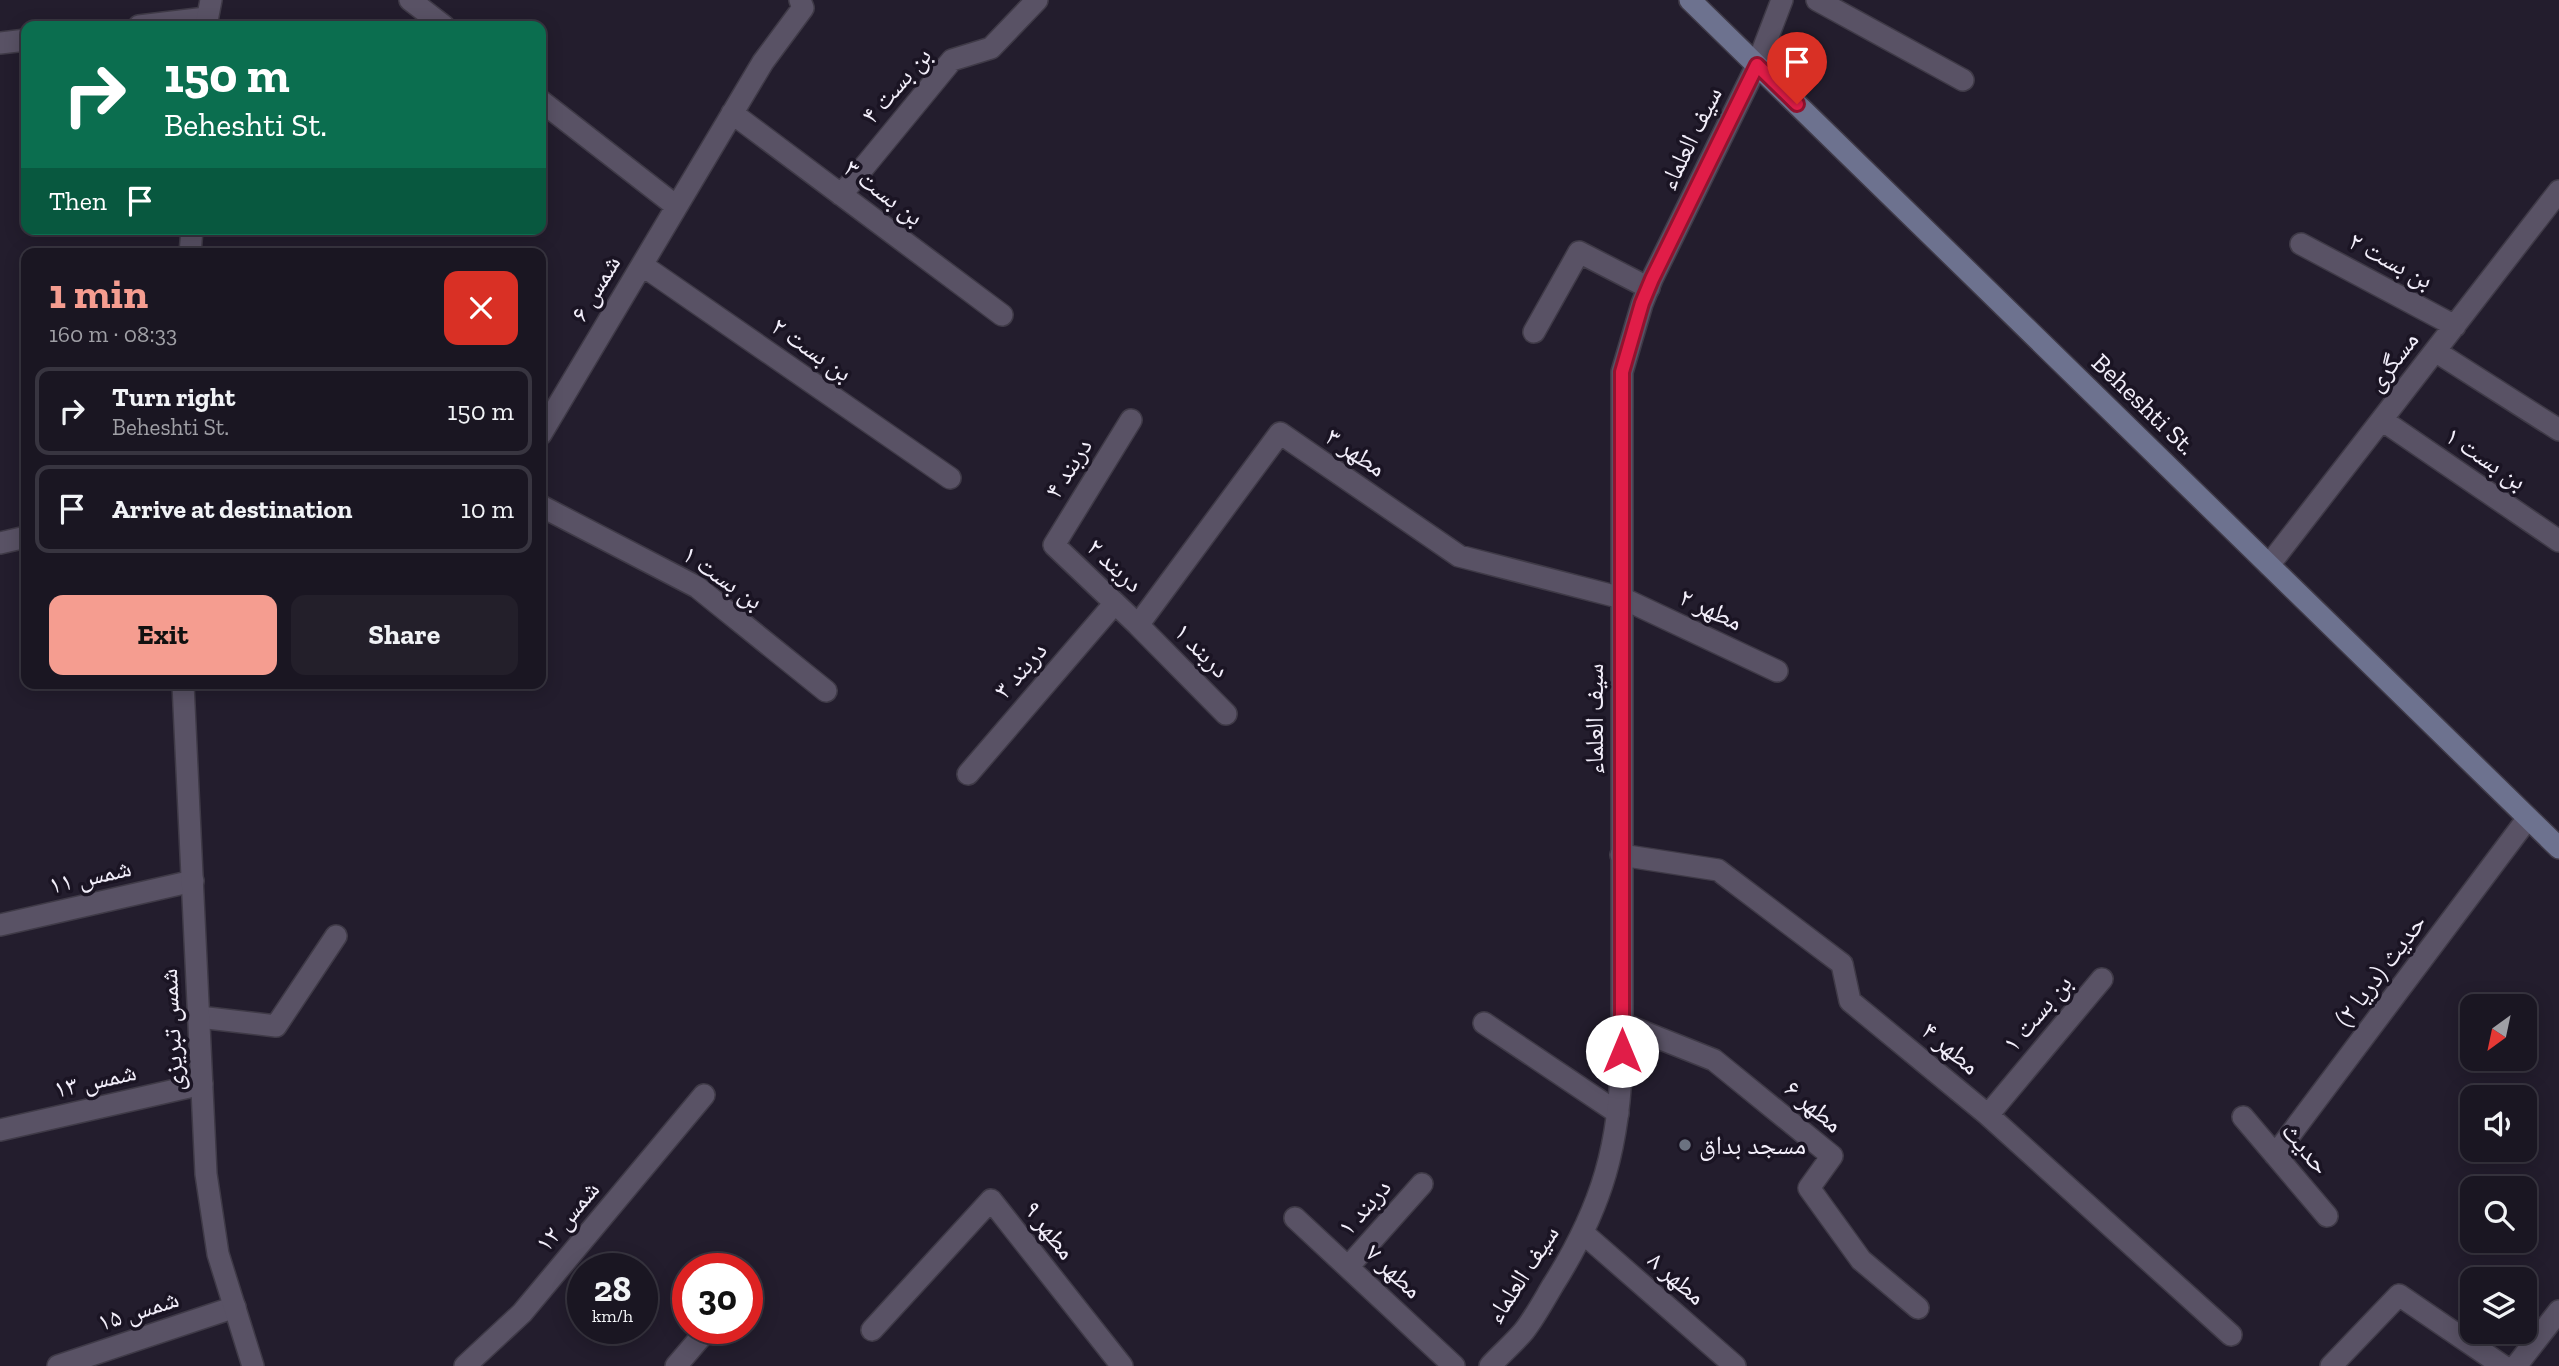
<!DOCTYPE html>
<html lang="en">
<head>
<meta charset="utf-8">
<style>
  body { margin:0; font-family:"Zilla Slab","Noto Naskh Arabic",serif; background:#231f2a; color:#f1f3f6; height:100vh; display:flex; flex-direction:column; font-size:26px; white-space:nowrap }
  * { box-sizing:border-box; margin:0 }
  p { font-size:23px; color:#9f9fa5 }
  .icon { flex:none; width:38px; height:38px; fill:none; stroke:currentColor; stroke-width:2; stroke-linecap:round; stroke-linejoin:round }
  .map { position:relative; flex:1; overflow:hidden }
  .sheet { position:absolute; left:21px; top:248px; width:525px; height:441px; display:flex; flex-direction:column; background:#1a1622; border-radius:14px; box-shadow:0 4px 18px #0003,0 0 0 2px #383540 }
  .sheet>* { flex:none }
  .banner { position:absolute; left:21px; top:21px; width:525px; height:214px; border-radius:14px; box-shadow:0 4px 18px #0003,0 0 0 2px #383540; background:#0b6e4f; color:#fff; overflow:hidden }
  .needle { width:46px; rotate:213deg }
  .buttons { position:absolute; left:2460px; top:994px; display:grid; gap:14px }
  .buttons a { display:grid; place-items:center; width:77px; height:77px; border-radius:14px; background:#1a1622; box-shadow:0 4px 18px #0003,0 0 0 2px #383540; font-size:35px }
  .speed { position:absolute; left:567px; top:1253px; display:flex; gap:14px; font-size:35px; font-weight:700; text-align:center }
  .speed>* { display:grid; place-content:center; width:91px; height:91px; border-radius:50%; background:#1a1622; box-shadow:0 4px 18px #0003,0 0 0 2px #383540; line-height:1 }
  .speed small { font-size:18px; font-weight:400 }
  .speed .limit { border:10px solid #d22; background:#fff; color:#111 }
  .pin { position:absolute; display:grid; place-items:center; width:60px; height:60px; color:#fff; margin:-72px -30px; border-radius:50% 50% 50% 0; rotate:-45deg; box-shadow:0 0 7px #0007 }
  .pin .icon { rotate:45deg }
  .me { position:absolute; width:77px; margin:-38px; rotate:0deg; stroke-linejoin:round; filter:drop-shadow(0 0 5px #0008) }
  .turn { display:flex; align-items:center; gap:24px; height:147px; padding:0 28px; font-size:32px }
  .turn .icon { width:91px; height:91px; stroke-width:2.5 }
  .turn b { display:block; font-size:49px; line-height:60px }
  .then { display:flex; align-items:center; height:66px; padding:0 28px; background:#0003; gap:14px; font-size:26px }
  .round { display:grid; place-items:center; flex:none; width:74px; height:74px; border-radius:14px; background:#231f2a }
  .summary { display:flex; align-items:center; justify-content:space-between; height:119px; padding:0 28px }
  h1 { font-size:42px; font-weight:800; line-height:52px; color:#f59d90 }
  .action { display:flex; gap:14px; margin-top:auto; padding:14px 28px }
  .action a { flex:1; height:80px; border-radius:14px; background:#f59d90; color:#111; font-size:28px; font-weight:800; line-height:80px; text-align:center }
  .action a+a { background:#231f2a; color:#f1f3f6 }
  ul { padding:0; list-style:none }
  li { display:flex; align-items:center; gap:21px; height:88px; margin:0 14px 10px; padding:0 14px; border:4px solid #383540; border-radius:14px }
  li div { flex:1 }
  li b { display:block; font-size:26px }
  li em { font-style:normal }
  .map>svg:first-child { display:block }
</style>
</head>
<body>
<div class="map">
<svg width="2559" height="1366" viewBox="0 0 2559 1366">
  <rect width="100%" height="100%" fill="#231d2d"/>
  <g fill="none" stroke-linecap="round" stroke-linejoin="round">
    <g stroke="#3f3a47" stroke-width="24">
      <path id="lane" d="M410 0 444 26
        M1817 0 1963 80
        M139 26 206 18
        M0 43 26 40
        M541 101 676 206
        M732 113 1002 315
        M841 195 952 60 991 48 1037 0
        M2301 244 2455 326
        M642 265 950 478
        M1534 332 1579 252 1649 288
        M2435 351 2559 430
        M1131 420 1054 545 1138 625 1226 714
        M2382 420 2559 541
        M541 434 763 62 803 8 800 0
        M541 506 697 587 826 691
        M0 543 26 537
        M2269 565 2559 191
        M1138 625 1280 433 1459 556 1622 598 1777 671
        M968 774 1115 603
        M1621 855 1718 870 1842 964 1850 1001 1988 1115 2231 1335
        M0 925 193 881
        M199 1017 276 1026 336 936
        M1484 1023 1618 1113
        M1621 1023 1714 1060 1832 1156 1809 1188 1861 1260 1918 1308
        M1988 1115 2102 979
        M2243 1117 2327 1216
        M0 1130 202 1084
        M2275 1155 2528 818
        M1295 1218 1454 1366
        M1348 1267 1422 1184
        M872 1330 991 1200 1122 1366
        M58 1366 235 1307
        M465 1366 522 1313 704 1095
        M676 1366 700 1338
        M2331 1366 2399 1295 2503 1366
        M2516 1366 2559 1311"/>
    </g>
    <g stroke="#3f3a47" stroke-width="24">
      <path id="street" d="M206 26 211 0
        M190 254 192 229
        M183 684 206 1174 218 1254 253 1366
        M1583 1233 1735 1366
        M1490 1366C1501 1354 1514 1343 1524 1331 1535 1317 1544 1300 1553 1285 1603 1206 1620 1144 1622 1051V372L1642 304 1652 279 1757 65 1782 0"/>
    </g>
    <g stroke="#3f3a47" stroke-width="24">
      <path id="secondary" d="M1690 0 2559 848"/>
    </g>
    <use href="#lane" stroke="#595265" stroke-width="21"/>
    <use href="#street" stroke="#595265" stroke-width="21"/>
    <use href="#secondary" stroke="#6d728f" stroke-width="21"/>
  </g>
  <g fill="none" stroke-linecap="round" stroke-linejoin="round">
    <g stroke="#92132f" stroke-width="18">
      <path id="route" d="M1622 1051V372L1642 303 1652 279 1757 65 1797 104"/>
    </g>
    <use href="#route" stroke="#e11d48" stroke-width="12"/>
  </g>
  <circle fill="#6b7280" stroke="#1a1423" stroke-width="2.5" cx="1685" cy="1145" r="7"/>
  <g text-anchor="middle" stroke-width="7" stroke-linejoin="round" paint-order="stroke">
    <g font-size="26" fill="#f2eefa" stroke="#1a1423">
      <text transform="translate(896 85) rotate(-49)" y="9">بن بست ۴</text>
      <text transform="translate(1690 138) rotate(-64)" y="9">سیف العلماء</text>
      <text transform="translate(884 192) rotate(37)" y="9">بن بست ۳</text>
      <text transform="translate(2391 260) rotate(28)" y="9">بن بست ۲</text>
      <text transform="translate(595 288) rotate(-59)" y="9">شمس ۶</text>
      <text transform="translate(812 349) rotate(35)" y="9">بن بست ۲</text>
      <text transform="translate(2392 361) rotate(-52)" y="9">مسگری</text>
      <text transform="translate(2144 404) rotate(44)" y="9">Beheshti St.</text>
      <text transform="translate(1356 452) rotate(34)" y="9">مطهر ۳</text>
      <text transform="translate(2486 458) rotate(34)" y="9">بن بست ۱</text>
      <text transform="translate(1068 468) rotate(-58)" y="9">دربند ۴</text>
      <text transform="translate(1115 565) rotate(43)" y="9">دربند ۲</text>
      <text transform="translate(723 577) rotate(35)" y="9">بن بست ۱</text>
      <text transform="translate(1711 609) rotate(25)" y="9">مطهر ۲</text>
      <text transform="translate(1202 650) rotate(45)" y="9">دربند ۱</text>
      <text transform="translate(1020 670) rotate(-49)" y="9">دربند ۳</text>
      <text transform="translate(1594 719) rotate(-90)" y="9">سیف العلماء</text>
      <text transform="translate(90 876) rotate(-13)" y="9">شمس ۱۱</text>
      <text transform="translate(2380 970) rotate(-53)" y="9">حدیث (دریا ۲)</text>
      <text transform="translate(2037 1013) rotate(-50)" y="9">بن بست ۱</text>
      <text transform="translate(171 1030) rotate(-93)" y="9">شمس تبریزی</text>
      <text transform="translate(1951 1048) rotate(40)" y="9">مطهر ۴</text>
      <text transform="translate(95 1080) rotate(-13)" y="9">شمس ۱۳</text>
      <text transform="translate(1814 1106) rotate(40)" y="9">مطهر ۶</text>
      <text transform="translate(2306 1148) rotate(50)" y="9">حدیث</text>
      <text transform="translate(1364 1207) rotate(-49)" y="9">دربند ۱</text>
      <text transform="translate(567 1216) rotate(-50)" y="9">شمس ۱۲</text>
      <text transform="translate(1050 1230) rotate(52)" y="9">مطهر ۹</text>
      <text transform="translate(1394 1271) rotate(43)" y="9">مطهر ۷</text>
      <text transform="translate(1522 1274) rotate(-57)" y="9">سیف العلماء</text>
      <text transform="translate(1677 1278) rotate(41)" y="9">مطهر ۸</text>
      <text transform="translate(138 1310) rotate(-18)" y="9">شمس ۱۵</text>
    </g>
    <g font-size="26" fill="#f2eefa" stroke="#1a1423" text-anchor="start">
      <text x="1699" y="1154">مسجد بداق</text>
    </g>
  </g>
</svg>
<div class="buttons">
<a><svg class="needle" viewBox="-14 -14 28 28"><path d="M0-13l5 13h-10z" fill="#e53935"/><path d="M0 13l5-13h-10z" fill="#9f9fa5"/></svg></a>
<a><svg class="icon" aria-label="sound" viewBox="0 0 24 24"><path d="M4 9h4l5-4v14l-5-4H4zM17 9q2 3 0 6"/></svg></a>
<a><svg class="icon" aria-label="search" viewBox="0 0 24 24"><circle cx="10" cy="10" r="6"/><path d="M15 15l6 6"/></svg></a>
<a><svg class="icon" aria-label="layers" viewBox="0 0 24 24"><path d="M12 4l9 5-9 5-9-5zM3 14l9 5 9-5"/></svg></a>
</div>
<div class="speed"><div>28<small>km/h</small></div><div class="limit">30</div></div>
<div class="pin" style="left:1797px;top:104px;background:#d93025"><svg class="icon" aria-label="arrive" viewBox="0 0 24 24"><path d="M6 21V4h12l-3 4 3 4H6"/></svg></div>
<svg class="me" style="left:1622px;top:1051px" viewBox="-20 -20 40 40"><circle r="19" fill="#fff"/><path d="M0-13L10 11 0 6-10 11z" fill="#e11d48"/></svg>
<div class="banner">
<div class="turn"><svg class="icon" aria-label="right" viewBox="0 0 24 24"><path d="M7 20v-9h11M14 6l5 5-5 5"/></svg><div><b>150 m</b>Beheshti St.</div></div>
<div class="then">Then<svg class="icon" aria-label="arrive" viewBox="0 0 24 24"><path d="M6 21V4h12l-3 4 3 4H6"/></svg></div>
</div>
<section class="sheet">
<div class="summary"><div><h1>1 min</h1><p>160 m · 08:33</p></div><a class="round" style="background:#d93025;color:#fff"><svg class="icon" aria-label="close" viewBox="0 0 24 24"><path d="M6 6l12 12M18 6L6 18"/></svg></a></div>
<ul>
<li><svg class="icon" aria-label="right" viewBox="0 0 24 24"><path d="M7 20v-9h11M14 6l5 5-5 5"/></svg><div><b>Turn right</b><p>Beheshti St.</p></div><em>150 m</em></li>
<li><svg class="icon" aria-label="arrive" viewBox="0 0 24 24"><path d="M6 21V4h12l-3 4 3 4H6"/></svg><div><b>Arrive at destination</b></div><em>10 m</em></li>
</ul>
<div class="action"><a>Exit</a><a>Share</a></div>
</section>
</div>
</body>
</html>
